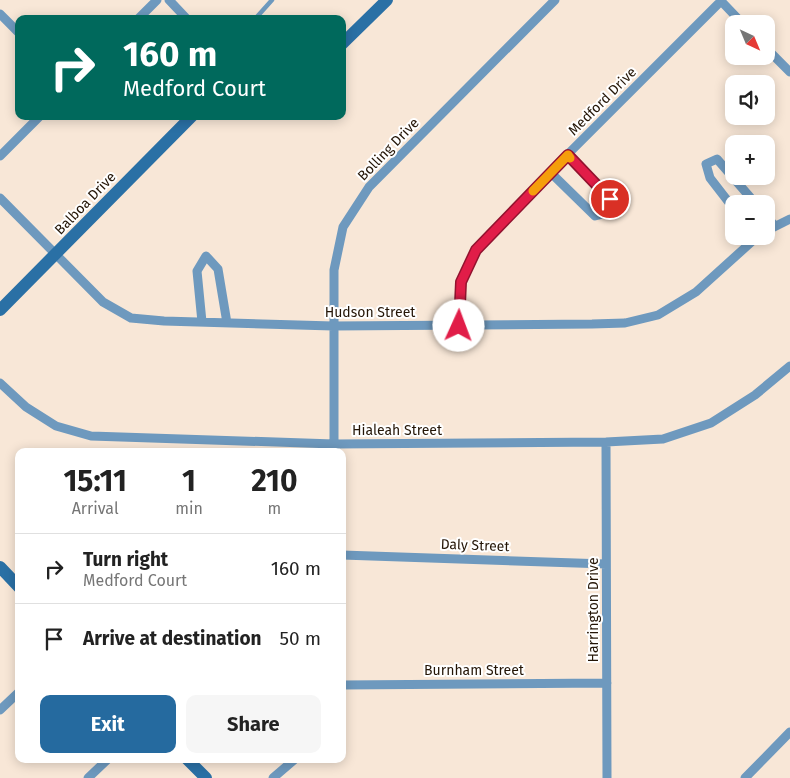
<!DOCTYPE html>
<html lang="en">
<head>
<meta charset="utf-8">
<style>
  body { margin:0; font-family:"Fira Sans",sans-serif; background:#f6f6f6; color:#222; height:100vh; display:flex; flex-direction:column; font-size:19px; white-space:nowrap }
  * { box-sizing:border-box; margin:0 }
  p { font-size:16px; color:#767676 }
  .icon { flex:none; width:28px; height:28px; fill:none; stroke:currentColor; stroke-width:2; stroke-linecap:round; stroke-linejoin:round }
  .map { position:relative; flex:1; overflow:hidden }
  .details { position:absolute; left:15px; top:448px; width:331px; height:315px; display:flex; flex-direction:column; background:#fff; border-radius:10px; box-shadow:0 2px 12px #0003 }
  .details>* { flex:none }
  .guide { position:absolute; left:15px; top:15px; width:331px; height:105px; border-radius:10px; box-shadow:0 2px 12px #0003; background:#00695c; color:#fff; overflow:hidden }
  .needle { width:32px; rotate:136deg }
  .controls { position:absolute; left:725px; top:15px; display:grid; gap:10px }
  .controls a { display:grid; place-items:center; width:50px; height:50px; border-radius:10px; background:#fff; box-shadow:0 2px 12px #0003; font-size:25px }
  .pin { position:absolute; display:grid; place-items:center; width:42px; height:42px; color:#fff; margin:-21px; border:2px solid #fff; border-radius:50%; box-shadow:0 1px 5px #0007 }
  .me { position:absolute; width:55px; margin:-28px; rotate:2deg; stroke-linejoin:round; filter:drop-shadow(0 0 4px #0008) }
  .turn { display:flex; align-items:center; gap:18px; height:105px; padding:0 25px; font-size:22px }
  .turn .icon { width:65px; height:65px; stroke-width:2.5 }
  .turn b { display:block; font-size:35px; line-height:42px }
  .eta { display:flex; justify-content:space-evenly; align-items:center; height:85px; text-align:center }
  .eta b { font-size:30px; font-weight:700; line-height:35px }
  .primary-button { display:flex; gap:10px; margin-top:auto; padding:10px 25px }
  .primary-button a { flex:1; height:58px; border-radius:10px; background:#256a9f; color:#fff; font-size:20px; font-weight:700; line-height:58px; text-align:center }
  .primary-button a+a { background:#f6f6f6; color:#222 }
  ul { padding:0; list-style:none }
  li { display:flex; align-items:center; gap:15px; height:70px; padding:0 25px; border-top:1px solid #e0e0e0 }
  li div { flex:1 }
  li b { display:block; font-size:19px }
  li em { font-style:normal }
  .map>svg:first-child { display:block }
</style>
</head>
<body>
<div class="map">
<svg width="790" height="778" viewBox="0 0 790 778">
  <rect width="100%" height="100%" fill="#f8e7d7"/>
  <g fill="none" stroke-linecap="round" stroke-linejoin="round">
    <path stroke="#6e99be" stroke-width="4.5" d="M255 19 272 0"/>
    <path stroke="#6e99be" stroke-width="9" d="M169 0 187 19
      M720 0 743 24
      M0 14 19 33
      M138 19 157 0
      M766 48 790 72
      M0 156 40 116
      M551 173 595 216 607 213 610 199 567 155
      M0 198 103 302 131 318 164 321 333 326 592 324 625 323 658 315 696 292 758 236
      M734 209 710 178 706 164 717 159 756 204
      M766 216 775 226
      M766 231 790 219
      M202 322 197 271 206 256 218 269 227 323
      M459 326 461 282 476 250 567 155 721 1
      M0 383 26 407 56 426 91 436 334 444 606 442 663 439 711 423 755 395 790 366
      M606 442 607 778
      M334 451V270L343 227 369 187 555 0
      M342 555 606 564
      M342 685 607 683
      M0 710 19 692
      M88 778 108 759
      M273 778 295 759
      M745 778 790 732"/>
    <path stroke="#2a70a5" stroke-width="12" d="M342 44 387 0
      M0 310 192 116
      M0 567 19 587
      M187 759 206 778"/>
  </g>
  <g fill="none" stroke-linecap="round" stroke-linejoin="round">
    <g stroke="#92132f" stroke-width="12">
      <path id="route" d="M459 326 461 282 476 250 568 155 610 199"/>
    </g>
    <use href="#route" stroke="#e11d48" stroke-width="9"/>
    <path stroke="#f59e0b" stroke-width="9" d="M533 191 568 155 570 158"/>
  </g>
  <g text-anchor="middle" stroke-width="4" stroke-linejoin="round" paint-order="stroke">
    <g font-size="14" fill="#241506" stroke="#fff">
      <text transform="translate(602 101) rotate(-45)" y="5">Medford Drive</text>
      <text transform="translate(388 149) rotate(-46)" y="5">Bolling Drive</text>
      <text transform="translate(85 203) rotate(-46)" y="5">Balboa Drive</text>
      <text x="370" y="317">Hudson Street</text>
      <text x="397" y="435">Hialeah Street</text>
      <text transform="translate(475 545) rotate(2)" y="5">Daly Street</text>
      <text transform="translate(593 610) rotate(-90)" y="5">Harrington Drive</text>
      <text x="474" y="675">Burnham Street</text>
    </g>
  </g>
</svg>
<div class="controls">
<a><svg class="needle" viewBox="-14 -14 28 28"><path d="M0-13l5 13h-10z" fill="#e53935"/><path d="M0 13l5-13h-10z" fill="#767676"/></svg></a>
<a><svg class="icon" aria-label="sound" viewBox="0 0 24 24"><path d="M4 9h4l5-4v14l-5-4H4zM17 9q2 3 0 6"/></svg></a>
<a>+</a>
<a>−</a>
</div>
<div class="pin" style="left:610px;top:199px;background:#d93025"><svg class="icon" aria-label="arrive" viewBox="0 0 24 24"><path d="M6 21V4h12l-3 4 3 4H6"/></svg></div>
<svg class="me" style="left:459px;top:326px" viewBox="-20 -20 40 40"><circle r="19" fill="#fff"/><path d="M0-13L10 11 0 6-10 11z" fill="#e11d48"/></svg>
<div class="guide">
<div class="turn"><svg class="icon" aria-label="right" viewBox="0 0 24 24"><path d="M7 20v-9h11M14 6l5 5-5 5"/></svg><div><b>160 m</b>Medford Court</div></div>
</div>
<section class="details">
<div class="eta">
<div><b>15:11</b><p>Arrival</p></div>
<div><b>1</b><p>min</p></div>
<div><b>210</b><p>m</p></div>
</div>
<ul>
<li><svg class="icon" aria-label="right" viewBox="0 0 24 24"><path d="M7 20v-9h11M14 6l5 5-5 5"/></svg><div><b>Turn right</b><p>Medford Court</p></div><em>160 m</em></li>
<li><svg class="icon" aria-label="arrive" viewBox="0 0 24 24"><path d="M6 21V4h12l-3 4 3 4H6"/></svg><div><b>Arrive at destination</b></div><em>50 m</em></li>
</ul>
<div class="primary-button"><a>Exit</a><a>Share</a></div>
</section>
</div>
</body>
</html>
